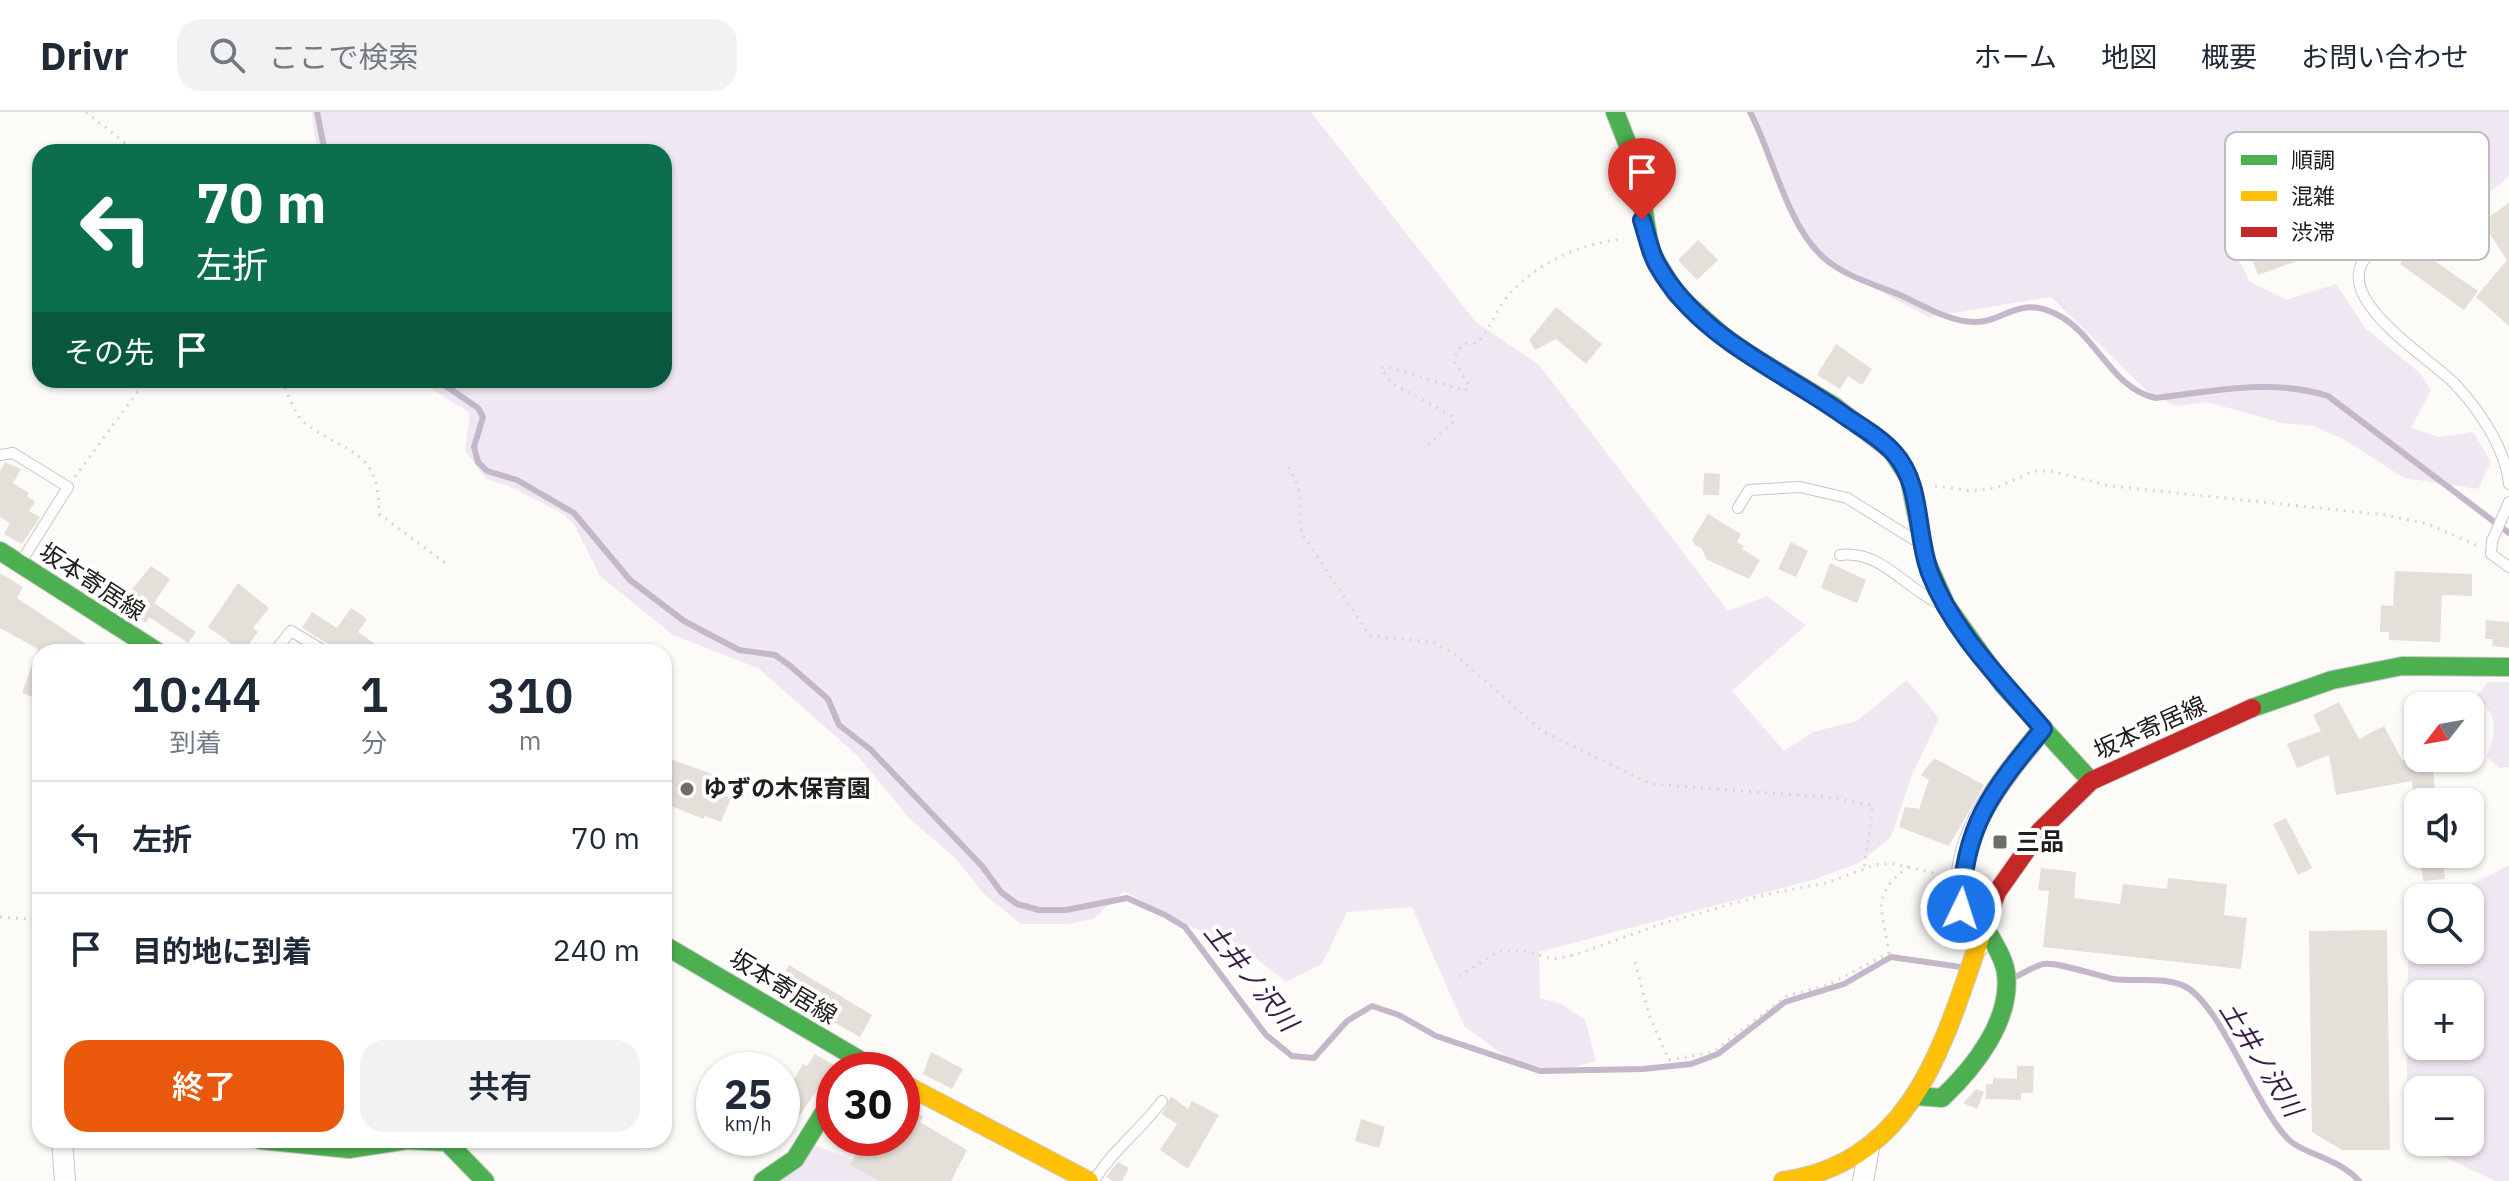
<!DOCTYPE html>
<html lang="ja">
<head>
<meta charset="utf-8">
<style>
  body { margin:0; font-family:"IBM Plex Sans","Noto Sans JP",sans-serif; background:#f2f2f3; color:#1f2937; height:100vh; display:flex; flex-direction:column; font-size:30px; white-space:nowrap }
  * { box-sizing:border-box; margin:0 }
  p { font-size:26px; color:#747a83 }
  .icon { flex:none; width:44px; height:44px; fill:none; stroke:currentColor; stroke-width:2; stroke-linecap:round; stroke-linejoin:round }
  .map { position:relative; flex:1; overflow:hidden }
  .panel { position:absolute; left:32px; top:532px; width:640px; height:504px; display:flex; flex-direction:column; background:#fff; border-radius:24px; box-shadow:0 2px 6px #0004 }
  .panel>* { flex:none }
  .guide { position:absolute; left:32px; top:32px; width:640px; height:244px; border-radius:24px; box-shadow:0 2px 6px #0004; background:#0b6e4f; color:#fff; overflow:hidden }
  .needle { width:52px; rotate:239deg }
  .tools { position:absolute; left:2404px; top:580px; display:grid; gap:16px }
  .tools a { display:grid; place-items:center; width:80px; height:80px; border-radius:16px; background:#fff; box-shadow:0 2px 6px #0004; font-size:40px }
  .speed { position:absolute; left:696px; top:940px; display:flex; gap:16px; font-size:40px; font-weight:700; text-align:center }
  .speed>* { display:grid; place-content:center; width:104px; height:104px; border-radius:50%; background:#fff; box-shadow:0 2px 6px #0004; line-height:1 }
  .speed small { font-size:20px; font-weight:400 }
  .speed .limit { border:12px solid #d22; background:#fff; color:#111 }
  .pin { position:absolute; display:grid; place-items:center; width:68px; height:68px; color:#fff; margin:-82px -34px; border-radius:50% 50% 50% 0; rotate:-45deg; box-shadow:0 0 8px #0007 }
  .pin .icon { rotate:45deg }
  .me { position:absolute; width:88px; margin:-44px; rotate:4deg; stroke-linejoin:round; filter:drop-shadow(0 0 6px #0008) }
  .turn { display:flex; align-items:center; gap:28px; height:168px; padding:0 32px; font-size:36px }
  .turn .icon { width:104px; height:104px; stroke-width:2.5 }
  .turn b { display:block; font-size:56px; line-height:68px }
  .then { display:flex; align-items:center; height:76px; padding:0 32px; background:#0003; gap:16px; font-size:30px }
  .eta { display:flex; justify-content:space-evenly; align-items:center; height:136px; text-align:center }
  .eta b { font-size:48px; font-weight:600; line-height:56px }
  .action { display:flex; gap:16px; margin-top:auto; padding:16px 32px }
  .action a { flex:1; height:92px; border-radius:24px; background:#ea580c; color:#fff; font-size:32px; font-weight:600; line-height:92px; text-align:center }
  .action a+a { background:#f2f2f3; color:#1f2937 }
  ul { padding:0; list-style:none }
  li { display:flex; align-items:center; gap:24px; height:112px; padding:0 32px; border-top:2px solid #e0e1e3 }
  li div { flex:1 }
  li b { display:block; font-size:30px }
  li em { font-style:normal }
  header { display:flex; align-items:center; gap:48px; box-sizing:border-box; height:112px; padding:0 40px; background:#fff; border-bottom:2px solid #e0e1e3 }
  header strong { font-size:38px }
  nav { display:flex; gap:44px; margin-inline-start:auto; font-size:28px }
  .search { width:560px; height:72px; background:#f2f2f3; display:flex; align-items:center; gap:20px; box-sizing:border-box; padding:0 28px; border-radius:24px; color:#747a83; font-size:30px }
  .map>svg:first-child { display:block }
</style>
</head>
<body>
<header>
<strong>Drivr</strong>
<div class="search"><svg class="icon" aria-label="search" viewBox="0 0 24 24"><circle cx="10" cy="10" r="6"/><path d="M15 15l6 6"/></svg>ここで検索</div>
<nav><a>ホーム</a><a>地図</a><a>概要</a><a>お問い合わせ</a></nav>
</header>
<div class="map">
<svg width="2509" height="1069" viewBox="0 0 2509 1069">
  <rect width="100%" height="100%" fill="#fdfbf8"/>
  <path fill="#efe7f1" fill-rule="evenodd" d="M312 0H1311L1475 209 1540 254 1728 499 1767 484 1806 513 1732 579 1784 639 1813 620 1857 609 1907 568 1939 606 1911 665 1891 725 1859 751 1816 767 1539 840 1540 886 1561 892 1585 908 1596 949 1554 961 1509 947 1464 914 1412 795 1347 800 1322 852 1286 870 1241 834 1186 813 1124 779 1093 807 1068 812H1021L984 782 956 747 909 706 858 644 758 556 673 523 600 464 574 412 560 400 509 374 486 367 465 339 470 301C455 290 436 283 425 268H664V40H317Z
    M1751 0H2509V64L2472 95 2392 113 2374 92 2330 64 2303 101 2236 141 2249 169 2286 188 2336 172 2365 216 2420 261 2431 278 2411 316 2439 325 2473 320 2491 350 2478 377 2404 366 2345 328 2314 314 2282 311 2208 290 2175 294 2149 281 2051 185 1929 205 1822 149 1798 118Z
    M2488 570H2509V655L2499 656 2487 644C2497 617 2498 605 2477 584Z
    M2509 753V1069H2495L2408 1027C2406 943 2405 859 2414 775 2449 786 2478 770 2509 753ZM2470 786V838H2418V786ZM2470 882V934H2418V882ZM2418 978H2470V1030H2418Z
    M814 1033 857 1049 884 1069H774Z"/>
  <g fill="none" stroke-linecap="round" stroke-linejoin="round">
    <path stroke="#c4b7ca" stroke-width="6" d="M317 0 325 40
      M1750 0C1773 43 1787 114 1824 146 1844 164 1876 173 1900 183 1922 193 1950 210 1974 210 2006 210 2017 183 2056 202 2096 221 2111 277 2156 286 2215 279 2270 266 2328 284L2509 421
      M437 268 478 296 483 305 474 335 478 350 487 359 517 368 574 401 630 468 684 509 739 538 775 543 789 553 828 587 839 613 870 637 982 754 1001 780 1017 792 1039 798H1066L1127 786 1165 803 1185 815 1266 923 1292 944 1314 946 1347 909 1372 894 1399 903 1436 924 1540 959 1643 957 1691 952 1718 942 1785 890 1844 872 1891 845 1961 855
      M2015 865C2024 861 2033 855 2043 852 2055 849 2098 864 2114 867 2136 870 2166 864 2186 875 2221 894 2254 991 2287 1026 2302 1042 2339 1046 2359 1069"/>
  </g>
  <path fill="#e4dfd8" d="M2509 91V214L2476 185 2507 148 2482 110Z
    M2366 92 2377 120 2258 163 2248 135Z
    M1698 128 1718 148 1697 168 1678 148Z
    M2413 134 2478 179 2464 198 2400 152Z
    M1556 195 1602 232 1586 252 1556 227 1535 238 1529 228Z
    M1836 232 1872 257 1862 273 1848 264 1840 277 1817 263Z
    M5 350 21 357 13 371 29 381 27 384 35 390 29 399 40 405 22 432 4 422 10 411 0 405V359Z
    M1704 361 1720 362 1719 383H1703Z
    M1708 402 1741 422 1737 430 1744 434 1742 437 1760 448 1749 467 1706 447 1702 437 1695 433 1692 428Z
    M1791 430 1808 439 1796 465 1778 457Z
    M1830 451 1866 468 1857 491 1821 476Z
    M151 454 170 467 154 491 196 520 188 531 149 505 146 511 114 491 122 478 128 482Z
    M2395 459 2472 462V484L2442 483 2440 530 2389 528V520H2380L2381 493 2393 494Z
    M0 461 23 475 17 486 98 540 40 539V588L22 581 38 537 0 516Z
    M238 471 269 496 253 516 258 520 243 540 208 515Z
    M351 496 367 507 358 520 387 540H334L330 533 302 516 312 500 337 516Z
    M2486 508 2509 510V536L2492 534 2493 527H2485Z
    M2339 590 2359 627 2384 614 2402 648 2432 646 2436 690H2415L2412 669 2336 683 2329 643 2297 656 2287 632 2321 619 2313 603Z
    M664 645 732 669 726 684 731 686 721 710 705 704 703 707 664 691Z
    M1934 646 1984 673 1949 734 1899 715 1905 695 1919 697 1929 668 1921 663Z
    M2286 706 2312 756 2298 763 2273 712Z
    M2420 742H2442L2445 767 2423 769Z
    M2041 756 2076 760 2074 786 2120 792 2123 772 2167 777 2168 766 2227 772 2224 803 2247 806 2241 857 2043 835 2049 779 2038 778Z
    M2387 818 2390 1038H2342L2312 1020 2309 819Z
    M789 853 872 903 860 925 775 877Z
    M931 940 963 957 952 977 923 962Z
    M815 942 839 956 834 958 832 966 819 975 794 1012 782 1007V987L803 952 807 954Z
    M2017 954H2034L2033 981H2021V988L1986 987V972H1993V966L2017 967Z
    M1976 977 1984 980 1977 997 1963 991Z
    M1171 984 1188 997 1192 989 1219 1003 1188 1057 1160 1038 1177 1012 1162 1002Z
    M902 993 923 1004 920 1010 967 1038 951 1069H880L850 1053 864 1026H902Z
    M1361 1007 1385 1015 1379 1036 1355 1029Z
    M1118 1050 1129 1056 1122 1069H1113L1106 1065Z"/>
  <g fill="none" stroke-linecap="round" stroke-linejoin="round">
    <g stroke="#c9c7c5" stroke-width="12">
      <path id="lane" d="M2446 133C2422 125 2398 120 2376 136 2317 178 2425 242 2454 271 2478 296 2506 337 2509 372
        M0 343 13 341 68 375 21 450
        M2509 390 2492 429 2491 442 2509 455
        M1738 396 1749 378 1800 375 1847 386 1916 429
        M1840 443C1879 438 1903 473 1936 490
        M274 540 291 519 326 540
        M1094 1069C1112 1038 1141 1018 1162 989"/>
    </g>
    <g stroke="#c9c7c5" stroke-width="22">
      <path id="street" d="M1978 835C1931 752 1991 680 2043 617
        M62 1028 65 1069
        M1863 1069 1869 1036"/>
    </g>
    <g stroke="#c9c7c5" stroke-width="20">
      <path id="fast" d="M1615 0 1635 51 1651 140 1676 182 1732 232 1834 294 1892 339 1909 366 1926 448 1946 493 2003 573 2091 669
        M0 439 158 540
        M2252 596 2332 568 2402 554 2509 555
        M664 833 877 958
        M1917 984 1942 986C1974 956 2012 908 2006 861 2004 845 1992 829 1985 815
        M260 1028 349 1037 407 1028 447 1030 485 1069
        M763 1069 795 1047 834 984"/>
    </g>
    <g stroke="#c9c7c5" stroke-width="20">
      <path id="slow" d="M902 971 1089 1069
        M1783 1069C1918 1049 1945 924 1984 815"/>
    </g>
    <g stroke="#c9c7c5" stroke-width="20">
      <path id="jam" d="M1984 815 1997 780 2040 719 2091 669 2252 596"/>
    </g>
    <path stroke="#d8d7d7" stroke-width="3" stroke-dasharray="2 6" stroke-linecap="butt" d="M86 0 130 35 143 40
      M282 268C288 281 294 303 306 312 348 343 380 337 379 402L448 453
      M1428 333 1453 310 1452 304 1393 272 1381 256 1386 254 1465 279 1469 273 1455 250 1457 238 1466 232 1477 231C1489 219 1494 203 1504 189 1531 153 1579 131 1624 127
      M1289 355 1299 376 1301 420 1370 524 1433 530 1456 543 1542 619 1651 672 1836 686 1873 694 1864 756
      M75 365 146 268
      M1935 374 1971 379 1996 376 2034 359H2051L2110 374 2386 403 2428 412 2478 434
      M0 805 40 808
      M1635 850 1649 903 1669 948 1713 940 1787 884 1828 873 1889 841C1883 799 1869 784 1908 755
      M1459 864 1499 839H1524L1553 847 1574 843 1664 811 1768 782 1826 771 1875 753 1891 751 1942 763"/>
    <use href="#lane" stroke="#fffefe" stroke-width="10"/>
    <use href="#street" stroke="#fffefe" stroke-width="20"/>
    <use href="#fast" stroke="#4caf50" stroke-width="18"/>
    <use href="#slow" stroke="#ffc107" stroke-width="18"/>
    <use href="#jam" stroke="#c62828" stroke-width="18"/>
  </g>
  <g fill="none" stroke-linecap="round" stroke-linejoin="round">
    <g stroke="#114b97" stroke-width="20">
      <path id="route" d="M1642 108C1647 123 1650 141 1658 154 1699 226 1781 258 1845 304 1861 315 1881 326 1894 341 1923 373 1915 421 1930 461 1953 521 2002 568 2043 617 1992 679 1963 714 1961 797"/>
    </g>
    <use href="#route" stroke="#1a73e8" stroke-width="14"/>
  </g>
  <g fill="#6f6d6a" stroke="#fff" stroke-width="3">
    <circle cx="687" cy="677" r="8"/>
    <rect x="1992" y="722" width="16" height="16" rx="4"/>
  </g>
  <g text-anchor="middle" stroke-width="8" stroke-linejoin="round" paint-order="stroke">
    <g font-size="24" fill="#22201e" stroke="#fff">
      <text transform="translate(92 470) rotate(33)" y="8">坂本寄居線</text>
      <text transform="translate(2150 616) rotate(-24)" y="8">坂本寄居線</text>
      <text transform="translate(783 875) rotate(31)" y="8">坂本寄居線</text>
    </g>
    <g font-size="24" font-weight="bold" fill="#22201e" stroke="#fff" text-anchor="start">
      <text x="703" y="685">ゆずの木保育園</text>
      <text x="2016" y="738">三品</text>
    </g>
    <g font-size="26" font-style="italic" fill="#381e45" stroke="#fff">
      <text transform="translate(1251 865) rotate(51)" y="9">土井ノ沢川</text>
      <text transform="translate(2261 947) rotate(58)" y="9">土井ノ沢川</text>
    </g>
  </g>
  <rect x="2225" y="20" width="264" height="128" rx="12" fill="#fff" stroke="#bdbcbc" stroke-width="2"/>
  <rect x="2241" y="43" width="36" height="10" fill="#4caf50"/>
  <rect x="2241" y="79" width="36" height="10" fill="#ffc107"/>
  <rect x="2241" y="115" width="36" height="10" fill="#c62828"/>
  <g font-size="22" fill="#22201e">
    <text x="2291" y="56">順調</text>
    <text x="2291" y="92">混雑</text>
    <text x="2291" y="128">渋滞</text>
  </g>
</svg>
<div class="tools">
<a><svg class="needle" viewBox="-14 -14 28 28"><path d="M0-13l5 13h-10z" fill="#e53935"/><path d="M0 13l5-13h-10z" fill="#747a83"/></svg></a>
<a><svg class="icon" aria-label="sound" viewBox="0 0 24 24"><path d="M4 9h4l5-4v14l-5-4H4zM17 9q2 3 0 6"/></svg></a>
<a><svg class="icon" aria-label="search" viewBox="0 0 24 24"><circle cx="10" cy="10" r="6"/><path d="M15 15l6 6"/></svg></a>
<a>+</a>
<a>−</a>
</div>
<div class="speed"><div>25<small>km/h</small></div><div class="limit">30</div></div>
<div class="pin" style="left:1642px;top:108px;background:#d93025"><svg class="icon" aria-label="arrive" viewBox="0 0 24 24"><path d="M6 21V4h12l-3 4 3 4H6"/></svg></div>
<svg class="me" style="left:1961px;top:797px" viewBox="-20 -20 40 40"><circle r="17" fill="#1a73e8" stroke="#fff" stroke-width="3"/><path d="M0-11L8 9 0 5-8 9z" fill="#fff"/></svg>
<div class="guide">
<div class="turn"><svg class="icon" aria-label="left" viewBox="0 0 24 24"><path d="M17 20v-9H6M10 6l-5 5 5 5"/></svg><div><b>70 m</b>左折</div></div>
<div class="then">その先<svg class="icon" aria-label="arrive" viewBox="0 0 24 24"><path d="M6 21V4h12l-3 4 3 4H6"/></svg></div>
</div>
<section class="panel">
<div class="eta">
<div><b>10:44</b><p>到着</p></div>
<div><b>1</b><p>分</p></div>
<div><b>310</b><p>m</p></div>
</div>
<ul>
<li><svg class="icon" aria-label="left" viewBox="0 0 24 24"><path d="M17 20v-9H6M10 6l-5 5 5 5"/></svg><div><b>左折</b></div><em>70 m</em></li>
<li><svg class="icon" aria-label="arrive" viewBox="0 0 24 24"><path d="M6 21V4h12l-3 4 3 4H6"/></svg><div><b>目的地に到着</b></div><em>240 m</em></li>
</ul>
<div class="action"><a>終了</a><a>共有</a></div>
</section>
</div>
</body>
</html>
